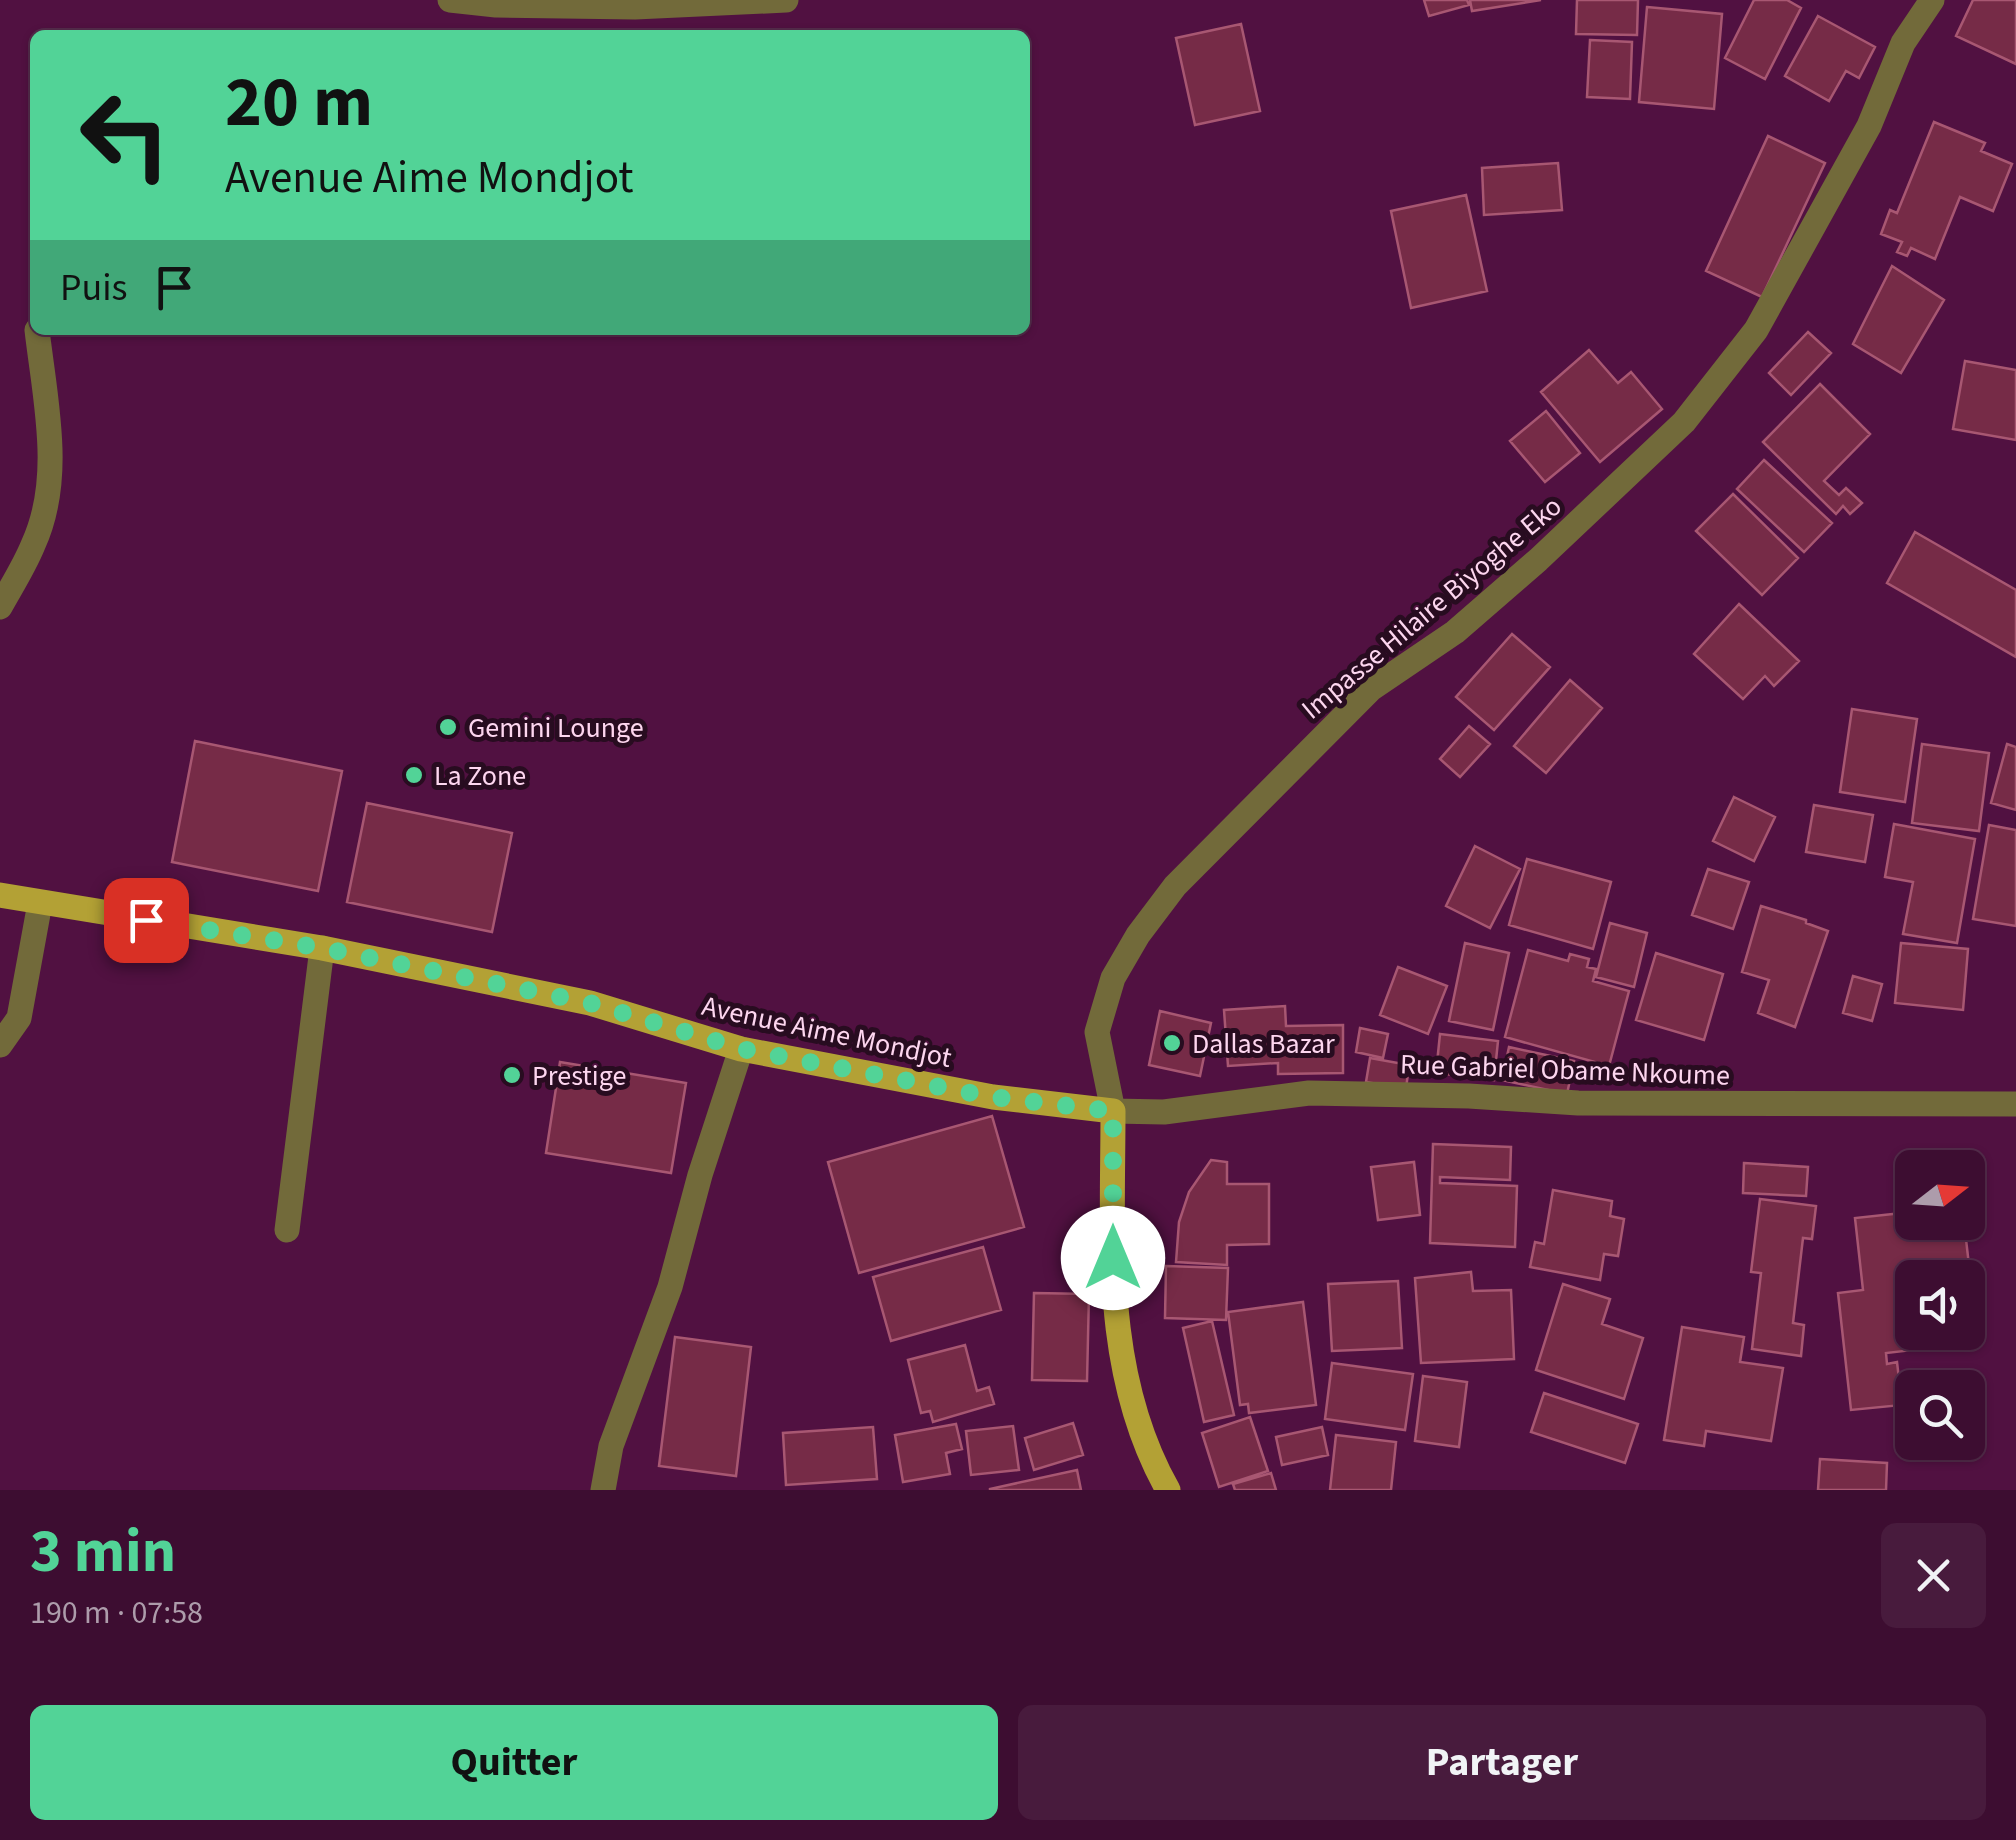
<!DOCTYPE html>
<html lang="fr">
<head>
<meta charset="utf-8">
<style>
  body { margin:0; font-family:"Source Sans 3",sans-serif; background:#481b3d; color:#f1f3f6; height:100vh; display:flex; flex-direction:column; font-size:38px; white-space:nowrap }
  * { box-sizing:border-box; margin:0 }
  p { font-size:32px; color:#ad9cab }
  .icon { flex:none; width:55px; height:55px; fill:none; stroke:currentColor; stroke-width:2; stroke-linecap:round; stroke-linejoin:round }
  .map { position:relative; height:1490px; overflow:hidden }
  .details { display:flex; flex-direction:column; background:#3d0d31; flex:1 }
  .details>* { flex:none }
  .guide { position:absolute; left:30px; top:30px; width:1000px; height:305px; border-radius:15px; box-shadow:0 2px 8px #0004,0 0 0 2px #562d4d; background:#52d397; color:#111; overflow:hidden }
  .needle { width:65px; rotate:73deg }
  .tools { position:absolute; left:1895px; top:1150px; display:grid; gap:20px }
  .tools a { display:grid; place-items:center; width:90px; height:90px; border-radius:15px; background:#3d0d31; box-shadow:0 2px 8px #0004,0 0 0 2px #562d4d; font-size:50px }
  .pin { position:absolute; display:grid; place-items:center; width:85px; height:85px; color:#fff; margin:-42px; border-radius:20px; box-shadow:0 5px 15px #0006 }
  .me { position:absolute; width:110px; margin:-55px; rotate:0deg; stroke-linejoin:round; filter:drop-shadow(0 0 8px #0008) }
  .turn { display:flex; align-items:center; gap:35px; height:210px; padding:0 30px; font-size:45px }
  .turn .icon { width:130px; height:130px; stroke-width:2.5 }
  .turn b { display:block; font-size:70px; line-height:85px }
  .then { display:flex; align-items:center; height:95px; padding:0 30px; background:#0003; gap:20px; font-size:38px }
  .round { display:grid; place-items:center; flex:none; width:105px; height:105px; border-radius:15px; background:#481b3d }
  .summary { display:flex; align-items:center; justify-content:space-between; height:170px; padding:0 30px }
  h1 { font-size:60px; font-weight:700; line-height:75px; color:#52d397 }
  .button { display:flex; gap:20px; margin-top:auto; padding:20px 30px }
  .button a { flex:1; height:115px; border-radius:15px; background:#52d397; color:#111; font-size:40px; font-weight:700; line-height:115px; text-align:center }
  .button a+a { background:#481b3d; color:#f1f3f6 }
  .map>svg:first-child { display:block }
</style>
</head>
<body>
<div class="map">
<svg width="2016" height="1490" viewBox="0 0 2016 1490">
  <rect width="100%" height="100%" fill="#511141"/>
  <path fill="#762b47" stroke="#a85772" stroke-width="2.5" d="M1424 0H1467L1469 5 1429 16Z
    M1470 0H1541L1472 11Z
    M1577 0H1638L1637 35 1576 34Z
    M1754 0H1787L1801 8 1765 79 1725 58Z
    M1973 0H2016V64L1956 36Z
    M1647 7 1722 14 1714 109 1639 102Z
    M1818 16 1875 47 1859 78 1846 71 1829 101 1785 76Z
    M1241 24 1260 111 1195 125 1176 38Z
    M1590 40 1632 42 1630 99 1587 97Z
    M1934 122 1985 143 1981 151 2012 164 1993 211 1960 197 1935 259 1911 248 1907 256 1897 252 1902 242 1881 234 1890 210 1897 213Z
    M1768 136 1825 163 1762 297 1706 271Z
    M1558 163 1562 210 1484 215 1482 168Z
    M1466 195 1487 291 1411 308 1391 211Z
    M1892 266 1944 300 1901 373 1853 344Z
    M1808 332 1831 353 1791 395 1769 373Z
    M1589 350 1618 383 1631 372 1662 409 1600 462 1541 392Z
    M1965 361 2016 370V440L1953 429Z
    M1820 384 1870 434 1824 481 1839 495 1846 488 1862 503 1850 514 1843 506 1836 514 1763 442Z
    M1546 411 1580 453 1545 482 1510 441Z
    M1764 460 1832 523 1804 552 1737 489Z
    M1733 494 1798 558 1762 595 1696 531Z
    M1915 532 2016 590V657L1887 583Z
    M1739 604 1799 661 1774 686 1765 676 1743 699 1694 654Z
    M1512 634 1550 667 1494 730 1456 697Z
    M1570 680 1602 708 1546 773 1514 746Z
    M1852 709 1917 719 1905 802 1840 792Z
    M1469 726 1490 744 1460 777 1440 759Z
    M195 741 342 771 318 891 172 862Z
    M1922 744 1989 753 1979 831 1912 823Z
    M2007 744 2016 747V810L1991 803Z
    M1734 797 1775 817 1754 861 1713 841Z
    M367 803 512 833 492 932 347 902Z
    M1814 805 1873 815 1865 862 1806 852Z
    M1894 824 1975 839 1957 943 1903 934 1913 882 1885 877Z
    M1989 825 2016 830V926L1973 919Z
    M1475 846 1520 869 1490 928 1446 906Z
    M1527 859 1611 882 1593 949 1509 925Z
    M1708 869 1749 882 1733 929 1692 915Z
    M1761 906 1806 920V923L1828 931 1795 1027 1758 1013 1769 980 1742 972Z
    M1610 923 1647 933 1634 987 1596 977Z
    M1465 943 1509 953 1493 1030 1449 1021Z
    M1901 943 1968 949 1963 1010 1895 1003Z
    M1528 950 1568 961 1570 954 1589 959 1587 967 1596 969 1593 981 1629 991 1609 1066 1505 1037Z
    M1656 953 1723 974 1704 1040 1636 1020Z
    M1398 967 1447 986 1428 1034 1380 1015Z
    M1853 976 1882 984 1872 1021 1843 1013Z
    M1285 1006 1286 1026 1343 1025V1073L1278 1074V1063L1228 1066 1224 1010Z
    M1160 1011 1211 1023 1200 1076 1149 1065Z
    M1360 1028 1388 1034 1383 1058 1356 1052Z
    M1440 1034 1498 1041 1494 1080 1436 1073Z
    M1509 1047 1574 1061 1567 1094 1502 1080Z
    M1370 1058 1409 1065 1406 1089 1366 1082Z
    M560 1062 686 1083 671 1173 546 1153Z
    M992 1116 1024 1227 859 1273 828 1162Z
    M1433 1144 1511 1147 1510 1180 1440 1177V1183L1517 1186 1515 1247 1430 1243Z
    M1211 1160 1227 1162V1184H1269V1244L1227 1245V1265L1176 1262 1179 1222 1189 1192Z
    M1414 1162 1420 1215 1378 1220 1371 1167Z
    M1744 1163 1808 1167 1806 1196 1743 1193Z
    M1553 1190 1612 1201 1610 1216 1624 1219 1618 1256 1604 1254 1600 1280 1530 1267 1535 1242 1544 1244Z
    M1760 1199 1816 1206 1812 1239 1803 1238 1793 1323 1804 1325 1801 1356 1752 1349 1761 1273 1751 1272Z
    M1912 1212V1222H1964L1975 1317 1968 1318V1278H1912L1913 1350 1886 1353 1887 1364 1897 1362 1902 1405 1851 1410 1838 1293 1863 1290 1855 1218Z
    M983 1247 1001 1310 891 1341 873 1277Z
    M1166 1266 1228 1268 1226 1320 1165 1318Z
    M1471 1272 1473 1291 1511 1290 1514 1359 1421 1363 1415 1278Z
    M1398 1281 1402 1348 1332 1351 1328 1284Z
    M1563 1284 1610 1299 1602 1324 1643 1338 1624 1399 1536 1370Z
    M1034 1293 1089 1294 1087 1381 1032 1380Z
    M1303 1302 1316 1405 1249 1413 1248 1404 1240 1405 1228 1312Z
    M1212 1321 1234 1415 1204 1422 1183 1328Z
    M1682 1327 1744 1337 1740 1362 1783 1368 1771 1441 1706 1431 1704 1446 1664 1440Z
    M675 1337 751 1347 736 1476 659 1466Z
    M965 1345 977 1391 989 1387 994 1404 933 1422 930 1411 921 1413 908 1360Z
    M1332 1363 1413 1374 1405 1430 1325 1419Z
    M1423 1376 1467 1382 1459 1447 1415 1441Z
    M1544 1393 1638 1424 1625 1463 1531 1432Z
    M1250 1417 1268 1471 1219 1487 1202 1433Z
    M1073 1423 1083 1455 1034 1470 1025 1438Z
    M956 1424 962 1449 946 1453 950 1474 903 1482 895 1435Z
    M1013 1426 1019 1470 971 1475 966 1431Z
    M873 1427 877 1479 786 1485 783 1433Z
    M1322 1427 1328 1455 1282 1465 1276 1437Z
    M1336 1435 1396 1442 1391 1490H1330Z
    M1820 1459 1887 1463 1886 1490H1818Z
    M1077 1470 1081 1490H990V1489Z
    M1271 1473 1276 1490H1235L1233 1484Z"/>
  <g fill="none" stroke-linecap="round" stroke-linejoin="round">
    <path stroke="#726a3a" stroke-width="25" d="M450 0 496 5 635 7 786 0
      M1932 0 1903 43 1869 126 1756 330 1684 422 1538 560 1455 632 1371 689 1175 886 1138 935 1113 978 1097 1032 1113 1111 1164 1112 1309 1093 1469 1096 1578 1103 2016 1104
      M0 607C11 587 24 567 33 545 64 478 45 400 37 330
      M0 1045 19 1018 40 903
      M287 1230 322 948
      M603 1490 611 1446 670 1287 700 1175 741 1049"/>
    <path stroke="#b3a135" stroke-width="25" d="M0 895 322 948 590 1003 741 1049 993 1097 1113 1111C1113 1240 1102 1373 1168 1490"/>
  </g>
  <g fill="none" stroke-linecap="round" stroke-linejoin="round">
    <path stroke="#52d397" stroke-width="18" stroke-dasharray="0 32.4" d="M146 920 322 948 590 1003 742 1049 992 1097 1113 1111V1258"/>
  </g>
  <g fill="#52d397" stroke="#280c20" stroke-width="4">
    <circle cx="448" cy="727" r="10"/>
    <circle cx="414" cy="775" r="10"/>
    <circle cx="1172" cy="1043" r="10"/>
    <circle cx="512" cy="1075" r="10"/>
  </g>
  <g text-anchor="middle" stroke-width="10" stroke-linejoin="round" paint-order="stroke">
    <g font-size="28" fill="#fdd6ef" stroke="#280c20">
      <text transform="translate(1431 607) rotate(-40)" y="10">Impasse Hilaire Biyoghe Eko</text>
      <text transform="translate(827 1031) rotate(12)" y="10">Avenue Aime Mondjot</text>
      <text transform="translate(1565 1069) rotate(2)" y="10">Rue Gabriel Obame Nkoume</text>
    </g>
    <g font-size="28" fill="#fdd6ef" stroke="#280c20" text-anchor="start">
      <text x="468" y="737">Gemini Lounge</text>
      <text x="434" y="785">La Zone</text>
      <text x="1192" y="1053">Dallas Bazar</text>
      <text x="532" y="1085">Prestige</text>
    </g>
  </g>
</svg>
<div class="tools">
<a><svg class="needle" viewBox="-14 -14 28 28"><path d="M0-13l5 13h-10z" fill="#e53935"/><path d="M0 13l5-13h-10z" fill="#ad9cab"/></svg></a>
<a><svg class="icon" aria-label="sound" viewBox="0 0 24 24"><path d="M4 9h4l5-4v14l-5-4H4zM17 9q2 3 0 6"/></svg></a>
<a><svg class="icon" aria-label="search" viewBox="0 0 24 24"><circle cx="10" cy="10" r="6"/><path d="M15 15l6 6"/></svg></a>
</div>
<div class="pin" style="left:146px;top:920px;background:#d93025"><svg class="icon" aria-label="arrive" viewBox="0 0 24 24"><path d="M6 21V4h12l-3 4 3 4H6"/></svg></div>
<svg class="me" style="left:1113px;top:1258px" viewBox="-20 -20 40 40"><circle r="19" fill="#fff"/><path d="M0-13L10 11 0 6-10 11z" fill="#52d397"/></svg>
<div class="guide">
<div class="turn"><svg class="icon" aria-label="left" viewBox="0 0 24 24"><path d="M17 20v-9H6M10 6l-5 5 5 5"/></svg><div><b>20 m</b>Avenue Aime Mondjot</div></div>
<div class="then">Puis<svg class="icon" aria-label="arrive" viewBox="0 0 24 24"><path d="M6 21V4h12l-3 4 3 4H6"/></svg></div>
</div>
</div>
<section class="details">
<div class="summary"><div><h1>3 min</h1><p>190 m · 07:58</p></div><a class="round"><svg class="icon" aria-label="close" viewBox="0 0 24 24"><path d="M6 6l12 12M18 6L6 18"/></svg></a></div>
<div class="button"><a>Quitter</a><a>Partager</a></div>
</section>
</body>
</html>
